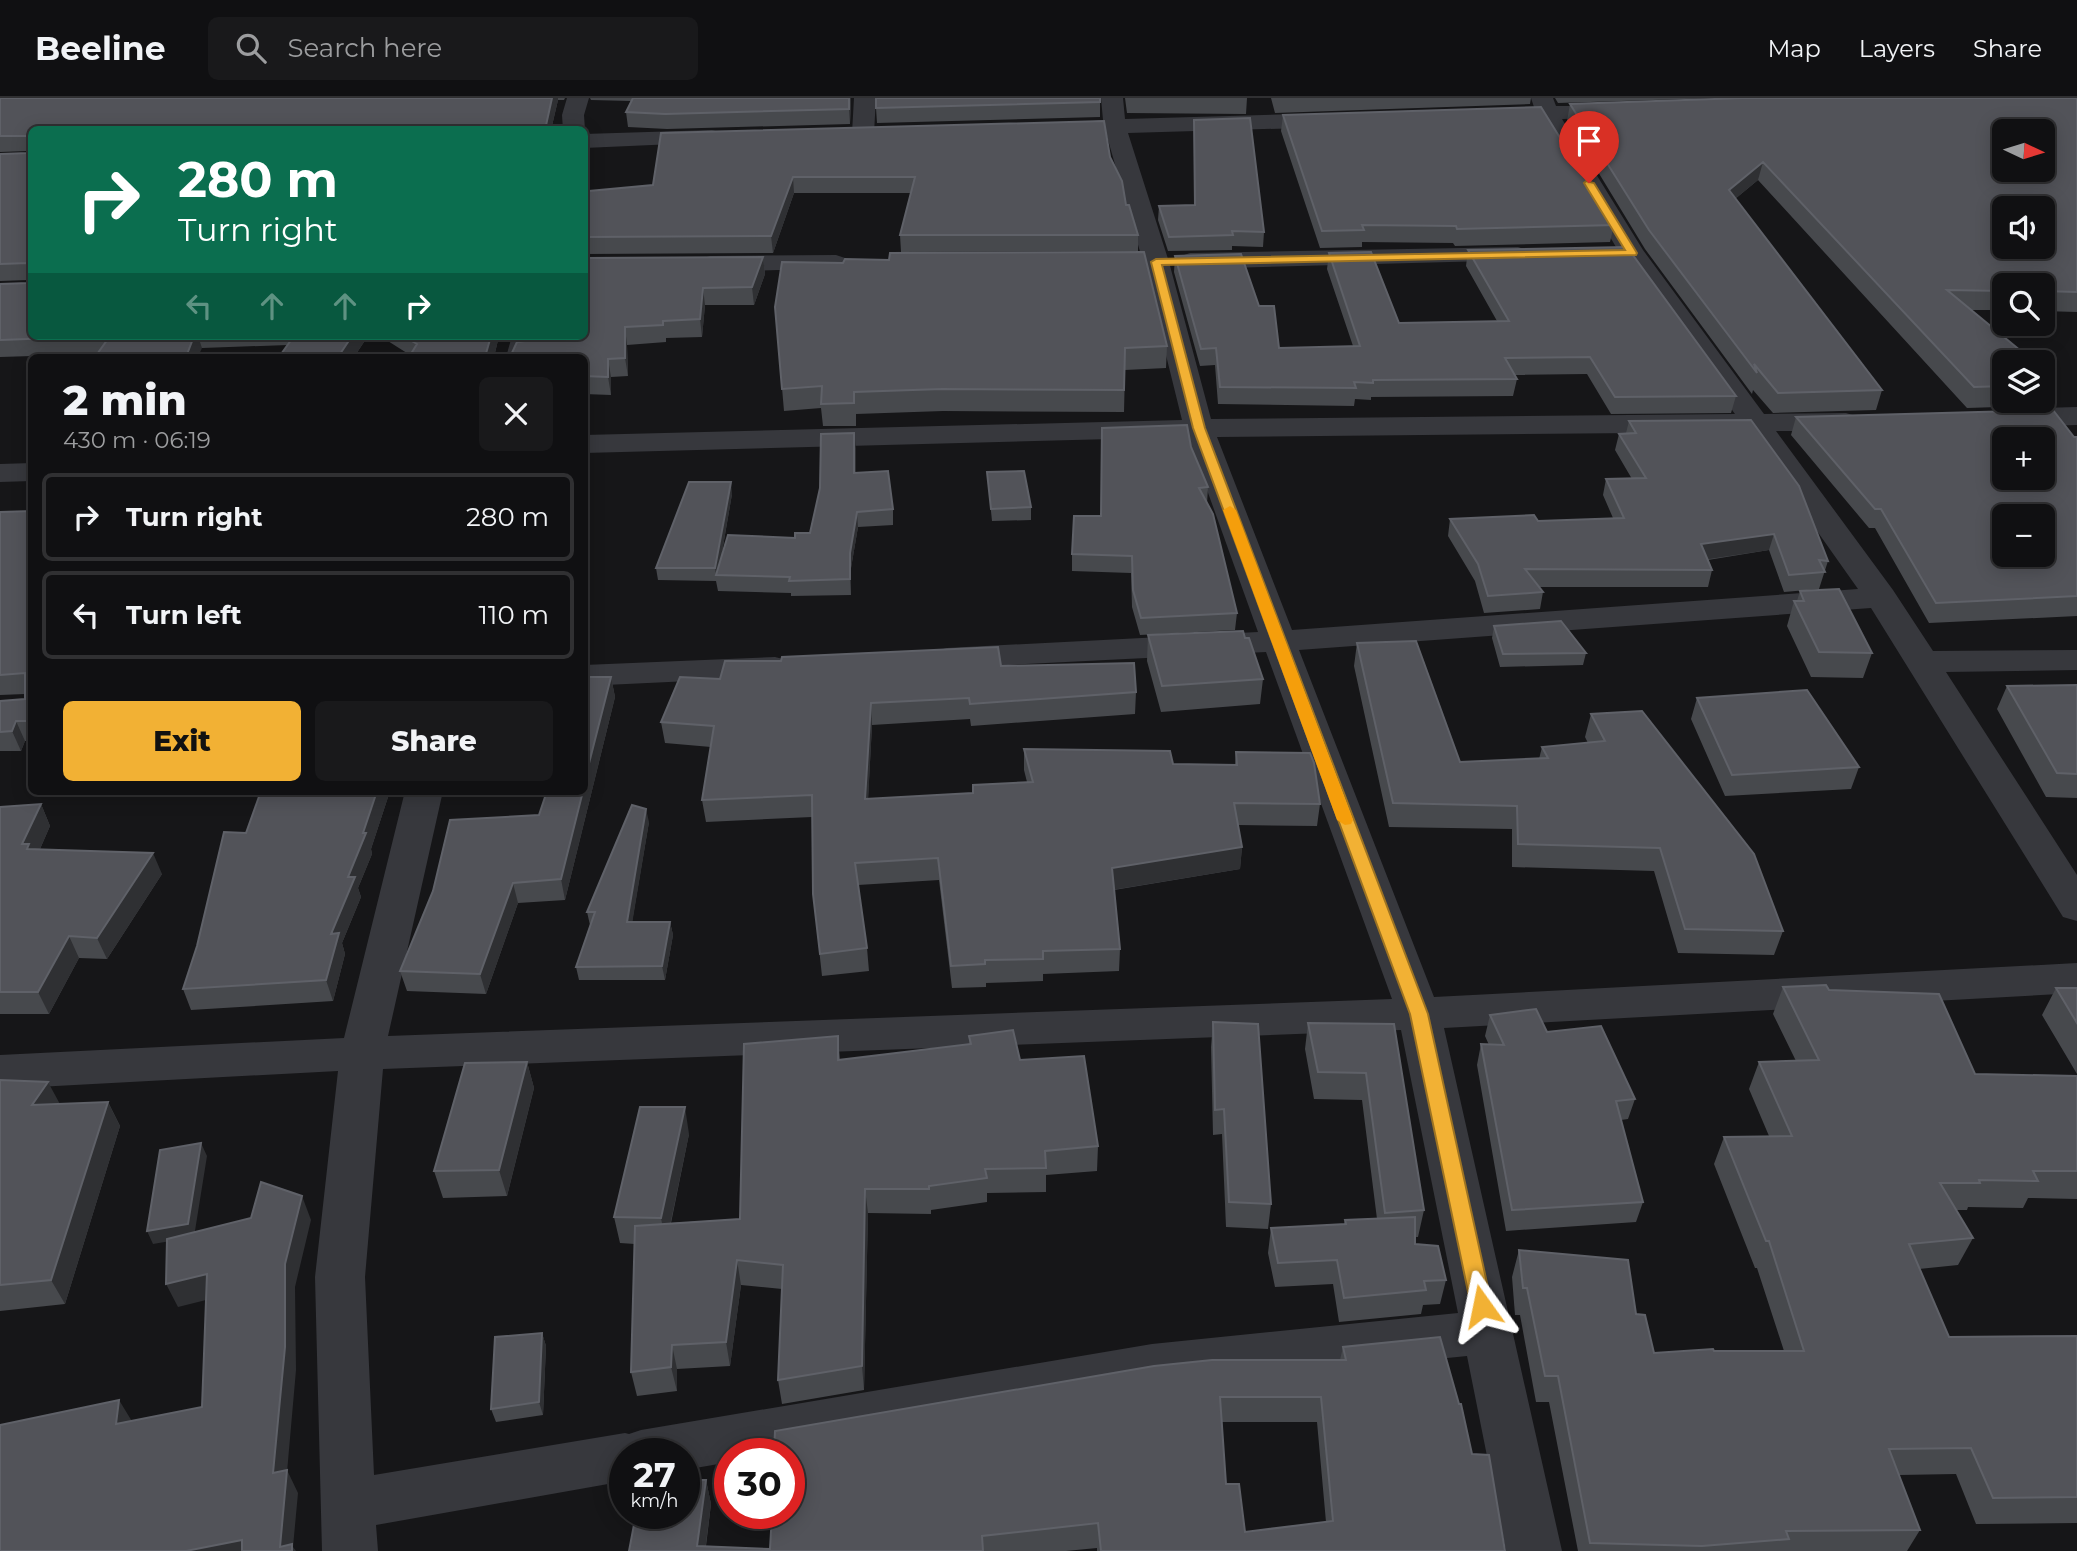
<!DOCTYPE html>
<html lang="en">
<head>
<meta charset="utf-8">
<style>
  body { margin:0; font-family:Montserrat,sans-serif; background:#19191b; color:#f1f3f6; height:100vh; display:flex; flex-direction:column; font-size:26px; white-space:nowrap }
  * { box-sizing:border-box; margin:0 }
  p { font-size:23px; color:#9c9d9f }
  .icon { flex:none; width:38px; height:38px; fill:none; stroke:currentColor; stroke-width:2; stroke-linecap:round; stroke-linejoin:round }
  .map { position:relative; flex:1; overflow:hidden }
  .sheet { position:absolute; left:28px; top:256px; width:560px; height:441px; display:flex; flex-direction:column; background:#101012; border-radius:10px; box-shadow:0 4px 18px #0003,0 0 0 2px #303032 }
  .sheet>* { flex:none }
  .guide { position:absolute; left:28px; top:28px; width:560px; height:214px; border-radius:10px; box-shadow:0 4px 18px #0003,0 0 0 2px #303032; background:#0b6e4f; color:#fff; overflow:hidden }
  .needle { width:46px; rotate:94deg }
  .fabs { position:absolute; left:1992px; top:21px; display:grid; gap:14px }
  .fabs a { display:grid; place-items:center; width:63px; height:63px; border-radius:10px; background:#101012; box-shadow:0 4px 18px #0003,0 0 0 2px #303032; font-size:35px }
  .speed { position:absolute; left:609px; top:1340px; display:flex; gap:14px; font-size:35px; font-weight:700; text-align:center }
  .speed>* { display:grid; place-content:center; width:91px; height:91px; border-radius:50%; background:#101012; box-shadow:0 4px 18px #0003,0 0 0 2px #303032; line-height:1 }
  .speed small { font-size:18px; font-weight:400 }
  .speed .limit { border:10px solid #d22; background:#fff; color:#111 }
  .pin { position:absolute; display:grid; place-items:center; width:60px; height:60px; color:#fff; margin:-72px -30px; border-radius:50% 50% 50% 0; rotate:-45deg; box-shadow:0 0 7px #0007 }
  .pin .icon { rotate:45deg }
  .me { position:absolute; width:77px; margin:-38px; rotate:348deg; stroke-linejoin:round; filter:drop-shadow(0 0 5px #0008) }
  .turn { display:flex; align-items:center; gap:24px; height:147px; padding:0 35px; font-size:32px }
  .turn .icon { width:91px; height:91px; stroke-width:2.5 }
  .turn b { display:block; font-size:49px; line-height:60px }
  .lanes { display:flex; align-items:center; height:66px; padding:0 35px; background:#0003; justify-content:center; gap:35px; direction:ltr }
  .lanes .off { opacity:.35 }
  .round { display:grid; place-items:center; flex:none; width:74px; height:74px; border-radius:10px; background:#19191b }
  .summary { display:flex; align-items:center; justify-content:space-between; height:119px; padding:0 35px }
  h1 { font-size:42px; font-weight:800; line-height:52px }
  .action { display:flex; gap:14px; margin-top:auto; padding:14px 35px }
  .action a { flex:1; height:80px; border-radius:10px; background:#f2b134; color:#111; font-size:28px; font-weight:800; line-height:80px; text-align:center }
  .action a+a { background:#19191b; color:#f1f3f6 }
  ul { padding:0; list-style:none }
  li { display:flex; align-items:center; gap:21px; height:88px; margin:0 14px 10px; padding:0 21px; border:4px solid #303032; border-radius:10px }
  li div { flex:1 }
  li b { display:block; font-size:26px }
  li em { font-style:normal }
  header { display:flex; align-items:center; gap:42px; box-sizing:border-box; height:98px; padding:0 35px; background:#101012; border-bottom:2px solid #303032 }
  header strong { font-size:33px }
  nav { display:flex; gap:38px; margin-inline-start:auto; font-size:24px }
  .search { width:490px; height:63px; background:#19191b; display:flex; align-items:center; gap:18px; box-sizing:border-box; padding:0 24px; border-radius:10px; color:#9c9d9f; font-size:26px }
  .map>svg:first-child { display:block }
</style>
</head>
<body>
<header>
<strong>Beeline</strong>
<div class="search"><svg class="icon" aria-label="search" viewBox="0 0 24 24"><circle cx="10" cy="10" r="6"/><path d="M15 15l6 6"/></svg>Search here</div>
<nav><a>Map</a><a>Layers</a><a>Share</a></nav>
</header>
<div class="map">
<svg width="2077" height="1453" viewBox="0 0 2077 1453">
  <rect width="100%" height="100%" fill="#161618"/>
  <g fill="none" stroke-linecap="round" stroke-linejoin="round">
    <path fill="#37383d" fill-rule="evenodd" d="M567 0H589L584 17 585 32 584 33 563 32 562 17Z
      M854 0H876L874 35 871 40H855L852 35Z
      M1101 0H1123L1125 21 1335 15 1343 17 1346 22 1343 27 1335 29 1128 35 1169 164 1211 321 1735 316 1619 154 1540 22H1485L1482 17 1485 12 1534 9 1531 0H1553L1556 8H1629L1632 13 1629 18 1621 20 1562 21 1643 152 1764 316 1846 315 1856 318 1861 324 1856 330 1846 333H1776L1893 492 1933 553 2077 552V572L1946 574 2077 777V823L2063 819 1871 510 1299 552 1434 899 2077 865V895L1444 930 1562 1453H1506L1467 1258 1152 1290 777 1356H730V1364L684 1372V1356H625V1383L376 1427 378 1453H322L315 1179 338 973 0 991V957L344 940 405 693H443L388 938 1392 901 1266 554 947 570 935 567 930 560 935 553 947 550 1258 534 1188 339 584 355V337L1182 322 1143 164 1106 35 1082 34 1079 29 1082 24 1103 22ZM1747 334 1858 491 1292 532 1217 339ZM1401 932 1458 1215 1152 1246 641 1332 629 1336 625 1335 374 1377 365 1179 383 971Z
      M712 32 720 34 723 39 720 44 584 50V36Z
      M1518 149 1527 152 1531 157 1527 162 1190 171 1181 168 1177 163 1181 158 1190 155Z
      M836 157 845 160 849 165 845 170 710 174 701 171 697 166 701 161 710 158Z
      M512 238H540L534 259H506Z
      M2077 309V327L2007 329 1997 326 1992 320 1997 314 2007 311Z
      M32 365V383L0 384V366Z
      M775 559 787 562 792 569 787 576 775 579 584 588V567Z"/>
  </g>
  <path fill="#47494d" fill-rule="evenodd" d="M0 0H565L564 2H558L551 32H32V238H368L354 259H279L288 247 202 250 97 256 0 259V186L28 185V182L0 183V56L28 55V53L0 54Z
    M590 0H851L850 26 667 31 628 29 626 14 631 3 591 2Z
    M1125 0H1247L1246 16 1127 15Z
    M1271 0H1531L1530 6 1275 15Z
    M1555 0H1717L1558 5Z
    M2077 0V214L2042 213V187H2004V212H1971L2033 263 2032 264H2004V303H2031L2029 308 1967 310 1758 82 1735 101 1882 292 1876 312 1773 315 1753 292 1752 296 1645 151 1567 23 1570 6Z
    M1100 4V19L877 25 876 10Z
    M1283 17 1614 127 1610 144 1455 148 1453 145 1362 144V149L1320 150 1281 33Z
    M1194 22 1264 134 1263 149 1232 148V152L1168 153 1158 122 1159 108 1194 107Z
    M1110 59 1126 107 1138 137V153L901 154 900 137 911 95H794L773 155 584 156V102L589 93Z
    M1468 152 1736 298 1731 315 1611 316 1587 276 1514 277 1517 281 1513 298 1371 299V302L1355 301 1354 308 1218 306 1215 267 1200 268 1174 174 1175 158 1259 208 1279 250 1353 248 1327 171 1329 155 1399 225 1497 223 1466 168Z
    M763 159 765 176 754 207H705L702 239 666 240V244L627 247 628 278 611 279V297L584 296V259L533 242Z
    M775 209 1167 248 1166 270 1125 272 1124 314 943 313 856 316V328H823L821 310 784 313Z
    M380 238H499L494 259 410 257Z
    M1796 319 2077 339V518L1929 525 1875 430H1869L1791 337Z
    M1629 323 1828 463 1819 491 1784 494 1769 452 1708 462 1712 472 1708 489H1539L1543 494 1540 511 1484 515 1475 483 1448 438 1450 421 1538 423 1613 420 1603 397 1606 381H1632L1615 352 1619 336 1626 335Z
    M1191 349 1208 389 1207 406 1237 515 1235 532 1140 537 1132 509 1131 475 1072 473V456L1101 418Z
    M856 350V375L893 411V427L858 429 851 470V497L791 498V495L718 493 716 483 658 482 656 470 732 396 721 460 810 435Z
    M987 374 1031 409V422L992 423Z
    M32 413V643H25L21 653H0V603L25 601V596L0 597V414Z
    M1800 493 1872 555 1863 580 1811 579 1787 528 1794 503H1797Z
    M1494 528 1586 555 1583 567 1500 569 1492 540Z
    M1148 537 1245 540 1263 581 1260 606 1161 614 1147 563Z
    M1357 545 1460 664 1539 661 1542 649 1588 645 1585 639 1591 616 1783 833 1774 857 1678 855 1654 773 1512 769V731L1389 729 1354 568Z
    M1001 568 1136 594 1135 616 971 628 970 621 872 627 868 701 973 695 1027 684 1024 672V651L1173 666 1235 667 1236 654 1320 706 1317 728 1238 727 1242 749 1240 771 1114 792 1120 851 1119 873 1043 876V883L986 885V889L952 890 939 782 858 787 867 850 869 873 822 878 813 796 812 719 706 724 702 702 711 649 665 645 661 624 720 581Z
    M611 579 615 599 565 802 518 805 486 896 407 893 400 873 539 717Z
    M2077 587V700L2046 699 1997 611 2007 588Z
    M1697 600 1859 669 1851 691 1725 698 1691 621Z
    M261 693H390L371 751 372 756 358 790 361 799 342 845 345 856 333 903 191 912 183 891 246 735Z
    M41 706 50 728 40 751 162 776 107 861 79 860 49 916H0V709Z
    M649 724 632 824H670L673 837 665 882H579L576 869 590 827 587 814Z
    M1783 889 1829 892 1975 976 2077 978V1101L2028 1100 2023 1110 1968 1109 1967 1112H1956L1973 1140 1958 1167 1919 1171 1949 1239 2077 1238V1425L1976 1426 1956 1376 1899 1377 1920 1432 1907 1453H1578L1549 1304H1536L1520 1217H1515L1512 1179 1519 1152 1636 1216 1654 1255 1714 1253H1784L1757 1170H1755L1714 1066 1724 1039 1769 1038 1749 991 1759 964 1796 963 1773 916Z
    M2056 890H2077V976L2042 917Z
    M1490 917 1547 934 1635 1001 1628 1021 1621 1022 1643 1104 1636 1124 1506 1133 1477 967 1481 946 1489 947 1485 938Z
    M1213 924 1271 1106 1268 1131 1226 1129 1222 1036 1213 1037 1211 949Z
    M1308 925 1394 926 1424 1112 1418 1139H1415V1146L1446 1182 1440 1206 1423 1207 1421 1216 1339 1224 1333 1186 1275 1189 1268 1155 1271 1130 1344 1126 1345 1122 1377 1121 1362 1002 1314 1001 1305 951Z
    M838 938 840 962 969 946V938L1020 962 1098 1048 1097 1073 1046 1077V1094L987 1095V1104L931 1112V1116L868 1115 864 1292 782 1306 778 1282 782 1191 741 1187 730 1268 677 1271V1293L637 1298 631 1274 635 1146 620 1145 614 1119 689 1036 671 1125 740 1121Z
    M527 964 534 990 507 1098 443 1100 434 1073Z
    M0 982 60 1006 108 1004 120 1028 65 1206 0 1213Z
    M542 1235 546 1248 543 1317 496 1324 491 1311Z
    M1343 1249 1472 1356 1505 1453H1097V1450L1066 1453H629L706 1382 711 1406 706 1448 770 1451 772 1416 1340 1262ZM1222 1324H1317L1326 1424 1245 1434 1226 1386Z"/>
  <path fill="#2f3033" d="M552 0H558V2L551 32H545Z
    M849 0H851L850 26 849 11Z
    M1763 64 1758 82 1724 110 1729 92Z
    M793 79 794 95 773 155 771 138Z
    M763 159 765 176 754 207 752 189Z
    M703 190 705 207 702 239 700 221Z
    M625 229 627 247 628 278 625 260Z
    M194 238H198L202 250 198 259H186Z
    M352 238H368L354 259H338Z
    M491 238H499L494 259H485Z
    M608 261 611 279V297L608 279Z
    M854 335 856 350V390L854 375Z
    M731 384 732 396 718 477H716L715 470Z
    M857 414 858 429 851 470V497L850 481V455Z
    M1774 436 1769 452 1696 463 1701 446Z
    M611 579 615 599 565 802 561 781 583 693H584V685Z
    M871 605 872 627 867 723 865 701Z
    M16 623 25 643 21 653 12 633Z
    M377 693H390L371 751 372 756 358 790 361 799 342 845 345 856 333 903 326 882 331 836 348 779Z
    M41 706 50 728 36 760 22 746Z
    M646 711 649 724 630 838 627 824Z
    M1242 749 1240 771 1112 792V770Z
    M153 755 162 776 107 861 97 840Z
    M513 785 518 805 486 896 480 876Z
    M670 824 673 837 665 882 662 868Z
    M69 838 79 860 49 916 38 894Z
    M527 964 534 990 507 1098 499 1072Z
    M48 984 61 1008 32 1007Z
    M108 1004 120 1028 65 1206 51 1182Z
    M685 1009 689 1036 666 1147 661 1120Z
    M201 1045 207 1058 194 1139 153 1146 147 1133Z
    M865 1091 868 1115 864 1292 862 1268Z
    M302 1098 311 1122 295 1189 296 1272 285 1397 273 1375 285 1166Z
    M737 1162 741 1187 730 1268 726 1244Z
    M207 1176 218 1199 178 1209 166 1186Z
    M542 1235 546 1248 543 1317 539 1304Z
    M672 1247 677 1271V1293L671 1269Z
    M119 1302 133 1325 116 1326Z
    M287 1372 298 1395 293 1449 296 1453H282L280 1449Z
    M706 1382 711 1406 705 1453 697 1448Z
    M242 1442 248 1453H186Z"/>
  <path fill="#525359" stroke="#5f6168" stroke-width="2" fill-rule="evenodd" d="M0 0H552L545 32H32V238H194L186 259H95L110 238 0 242V186L28 185V165L0 166V56L28 55V38H0Z
    M633 0H849V11L665 16 626 14Z
    M876 0H1100V4L876 10Z
    M1743 0H2077V194L2042 193V187H2004V193L1947 192 2033 263 2004 264V288L1974 289 1763 64 1729 92 1882 292 1778 295 1754 266 1757 275 1649 132 1570 6ZM2004 33H2042V72H2004ZM2004 110H2042V149H2004Z
    M1541 9 1614 127 1457 131 1456 128 1362 127 1364 132 1322 133 1283 17Z
    M1250 20 1264 134 1232 133 1233 137 1169 139 1159 108 1195 107 1194 22Z
    M1104 23 1110 59 1122 83 1126 107H1129L1138 137H900L915 79H793L771 138 584 139V102L589 93 653 87 661 35Z
    M1627 149 1736 298 1615 299 1590 259 1505 260 1517 281 1373 282V285L1354 284 1356 290 1220 289 1216 250 1201 251 1175 158 1241 156 1259 208H1274L1279 250 1360 248 1329 155 1371 154 1399 225 1509 223 1468 152Z
    M1144 154 1167 248 1125 250 1124 292 942 291 854 294V305L821 306 822 288 782 291 775 209 782 164 843 165 845 161 889 162 890 155Z
    M763 159 752 189 703 190 700 221 663 223V227L625 229V260L608 261V279L584 278V259H510L517 244 533 242 534 238H584V160Z
    M294 238H352L338 259H279Z
    M403 238H491L485 259H409L417 246Z
    M2053 312 2074 339H2077V498L1936 505 1881 411H1875L1796 319ZM2004 341H2042V380H2004ZM2004 418H2042V457H2004Z
    M1751 322 1799 388 1828 463 1819 462 1825 474 1789 477 1774 436 1701 446 1712 472 1525 471 1543 494 1488 498 1478 466 1450 421 1534 417 1538 423 1624 420 1606 381 1646 380 1619 336 1636 335 1629 323Z
    M1187 327 1191 349 1208 389 1199 390 1213 416 1237 515 1141 520 1133 492 1132 458 1072 456 1074 418H1101L1102 330Z
    M854 335V375L888 373 893 411 857 414 850 455V481L789 483 790 479 716 477 728 437 795 440V435H810L820 390 821 336Z
    M1024 373 1031 409 991 411 987 374Z
    M689 384H731L715 470H656Z
    M32 413V623H16L12 633 0 634V603L25 601V575L0 577V414Z
    M1839 491 1872 555 1819 554 1794 503H1804L1800 493Z
    M1561 523 1586 555 1503 556 1494 528Z
    M1243 533 1245 540H1249L1263 581 1162 588 1148 537Z
    M1416 543 1460 664 1548 660 1542 649 1605 643 1591 616 1642 613 1754 756 1783 833 1685 831 1660 750 1518 746 1517 708 1393 705 1357 545Z
    M998 549 1001 568 1134 565 1136 594 970 606 969 600 871 605 865 701 973 695V687L1033 684 1024 651 1170 653 1173 666 1237 667 1236 654 1310 655 1314 665 1320 706 1234 705 1242 749 1112 770 1120 851 1043 853V861L985 862V866L951 868 938 760 855 765 867 850 820 856 813 796 812 697 702 702 714 628 661 624 680 579 720 581 725 563H781L782 559Z
    M584 579H611L584 685Z
    M2077 587V676L2057 675 2007 588Z
    M1807 592 1859 669 1732 677 1697 600Z
    M261 693H377L363 735H366L348 779H355L331 836 339 835 326 882 183 891 197 848 224 734 246 735Z
    M547 693H583L561 781 513 785 480 876 400 873 433 793 450 722 539 717Z
    M41 706 22 746H29L27 751 153 755 97 840 69 838 38 894H0V709Z
    M632 707 646 711 627 824H670L662 868 576 869 595 814H587Z
    M1826 887 1829 892 1939 896 1975 976 2077 978V1073H2033L2038 1083 1979 1082 1980 1085H1940L1973 1140 1909 1146 1949 1239 2077 1238V1399L1993 1400 1971 1350 1889 1351 1920 1432 1786 1433 1789 1441 1702 1448 1590 1445 1558 1278H1545L1527 1190H1523L1519 1152 1628 1162 1636 1216 1645 1217 1654 1255 1713 1251 1714 1253H1804L1769 1143H1766L1724 1039 1792 1038 1759 964 1819 962 1783 889Z
    M2056 890H2077V925Z
    M1536 911 1547 934 1601 928 1635 1001 1616 1003 1643 1104 1512 1112 1481 946 1504 947 1490 917Z
    M1213 924 1258 926 1271 1106 1229 1104 1224 1011 1215 1012Z
    M1308 925 1394 926 1424 1112 1385 1115 1366 975 1318 974Z
    M1013 932 1020 962 1084 958 1098 1048 1045 1053 1046 1070 985 1071 987 1080 929 1088V1091H865L862 1268 778 1282 783 1167 737 1162 726 1244 672 1247 671 1269 631 1274 635 1128 740 1121 744 946 838 938V962L971 946 969 938Z
    M527 964 499 1072 434 1073 465 965Z
    M0 982 48 984 32 1007 108 1004 51 1182 0 1187Z
    M640 1009H685L661 1120 614 1119Z
    M201 1045 188 1126 147 1133 160 1052Z
    M261 1084 302 1098 285 1166V1249L273 1375 287 1372 280 1449 292 1446V1453H242V1442L186 1453H0V1327L119 1302 116 1326 202 1309 207 1176 166 1186 167 1141 251 1120Z
    M1415 1119V1146L1438 1148 1446 1182 1424 1183 1426 1192 1344 1200 1337 1162 1278 1165 1271 1130 1346 1126 1345 1122Z
    M542 1235 539 1304 491 1311 495 1239Z
    M1440 1239 1459 1306H1461L1472 1356 1489 1357 1505 1453H1101L1098 1425 982 1438 983 1453H629L636 1416H684V1382H706L697 1448 770 1451 772 1416H789V1356H774L775 1333 1154 1268 1212 1262H1346L1343 1249ZM1220 1299H1321L1333 1423 1245 1434 1239 1386H1226Z"/>
  <path fill="#f2b134" stroke="#9d7322" stroke-width="2" d="M1586 83 1594 85 1637 155 1636 157 1162 167 1205 330 1428 916 1492 1208 1489 1214 1482 1217 1474 1214 1471 1208 1410 916 1193 330 1151 164 1156 161 1625 152 1584 85Z"/>
  <path fill="#f59e0b" d="M1230 408 1236 412 1353 722 1351 726 1345 727 1337 722 1223 412Z"/>
</svg>
<div class="fabs">
<a><svg class="needle" viewBox="-14 -14 28 28"><path d="M0-13l5 13h-10z" fill="#e53935"/><path d="M0 13l5-13h-10z" fill="#9c9d9f"/></svg></a>
<a><svg class="icon" aria-label="sound" viewBox="0 0 24 24"><path d="M4 9h4l5-4v14l-5-4H4zM17 9q2 3 0 6"/></svg></a>
<a><svg class="icon" aria-label="search" viewBox="0 0 24 24"><circle cx="10" cy="10" r="6"/><path d="M15 15l6 6"/></svg></a>
<a><svg class="icon" aria-label="layers" viewBox="0 0 24 24"><path d="M12 4l9 5-9 5-9-5zM3 14l9 5 9-5"/></svg></a>
<a>+</a>
<a>−</a>
</div>
<div class="speed"><div>27<small>km/h</small></div><div class="limit">30</div></div>
<div class="pin" style="left:1589px;top:85px;background:#d93025"><svg class="icon" aria-label="arrive" viewBox="0 0 24 24"><path d="M6 21V4h12l-3 4 3 4H6"/></svg></div>
<svg class="me" style="left:1482px;top:1208px" viewBox="-20 -20 40 40"><path d="M0-17L14 15 0 8-14 15z" fill="#f2b134" stroke="#fff" stroke-width="4"/></svg>
<div class="guide">
<div class="turn"><svg class="icon" aria-label="right" viewBox="0 0 24 24"><path d="M7 20v-9h11M14 6l5 5-5 5"/></svg><div><b>280 m</b>Turn right</div></div>
<div class="lanes"><svg class="icon off" aria-label="left" viewBox="0 0 24 24"><path d="M17 20v-9H6M10 6l-5 5 5 5"/></svg><svg class="icon off" aria-label="ahead" viewBox="0 0 24 24"><path d="M12 20V5M6 11l6-6 6 6"/></svg><svg class="icon off" aria-label="ahead" viewBox="0 0 24 24"><path d="M12 20V5M6 11l6-6 6 6"/></svg><svg class="icon" aria-label="right" viewBox="0 0 24 24"><path d="M7 20v-9h11M14 6l5 5-5 5"/></svg></div>
</div>
<section class="sheet">
<div class="summary"><div><h1>2 min</h1><p>430 m · 06:19</p></div><a class="round"><svg class="icon" aria-label="close" viewBox="0 0 24 24"><path d="M6 6l12 12M18 6L6 18"/></svg></a></div>
<ul>
<li><svg class="icon" aria-label="right" viewBox="0 0 24 24"><path d="M7 20v-9h11M14 6l5 5-5 5"/></svg><div><b>Turn right</b></div><em>280 m</em></li>
<li><svg class="icon" aria-label="left" viewBox="0 0 24 24"><path d="M17 20v-9H6M10 6l-5 5 5 5"/></svg><div><b>Turn left</b></div><em>110 m</em></li>
</ul>
<div class="action"><a>Exit</a><a>Share</a></div>
</section>
</div>
</body>
</html>
